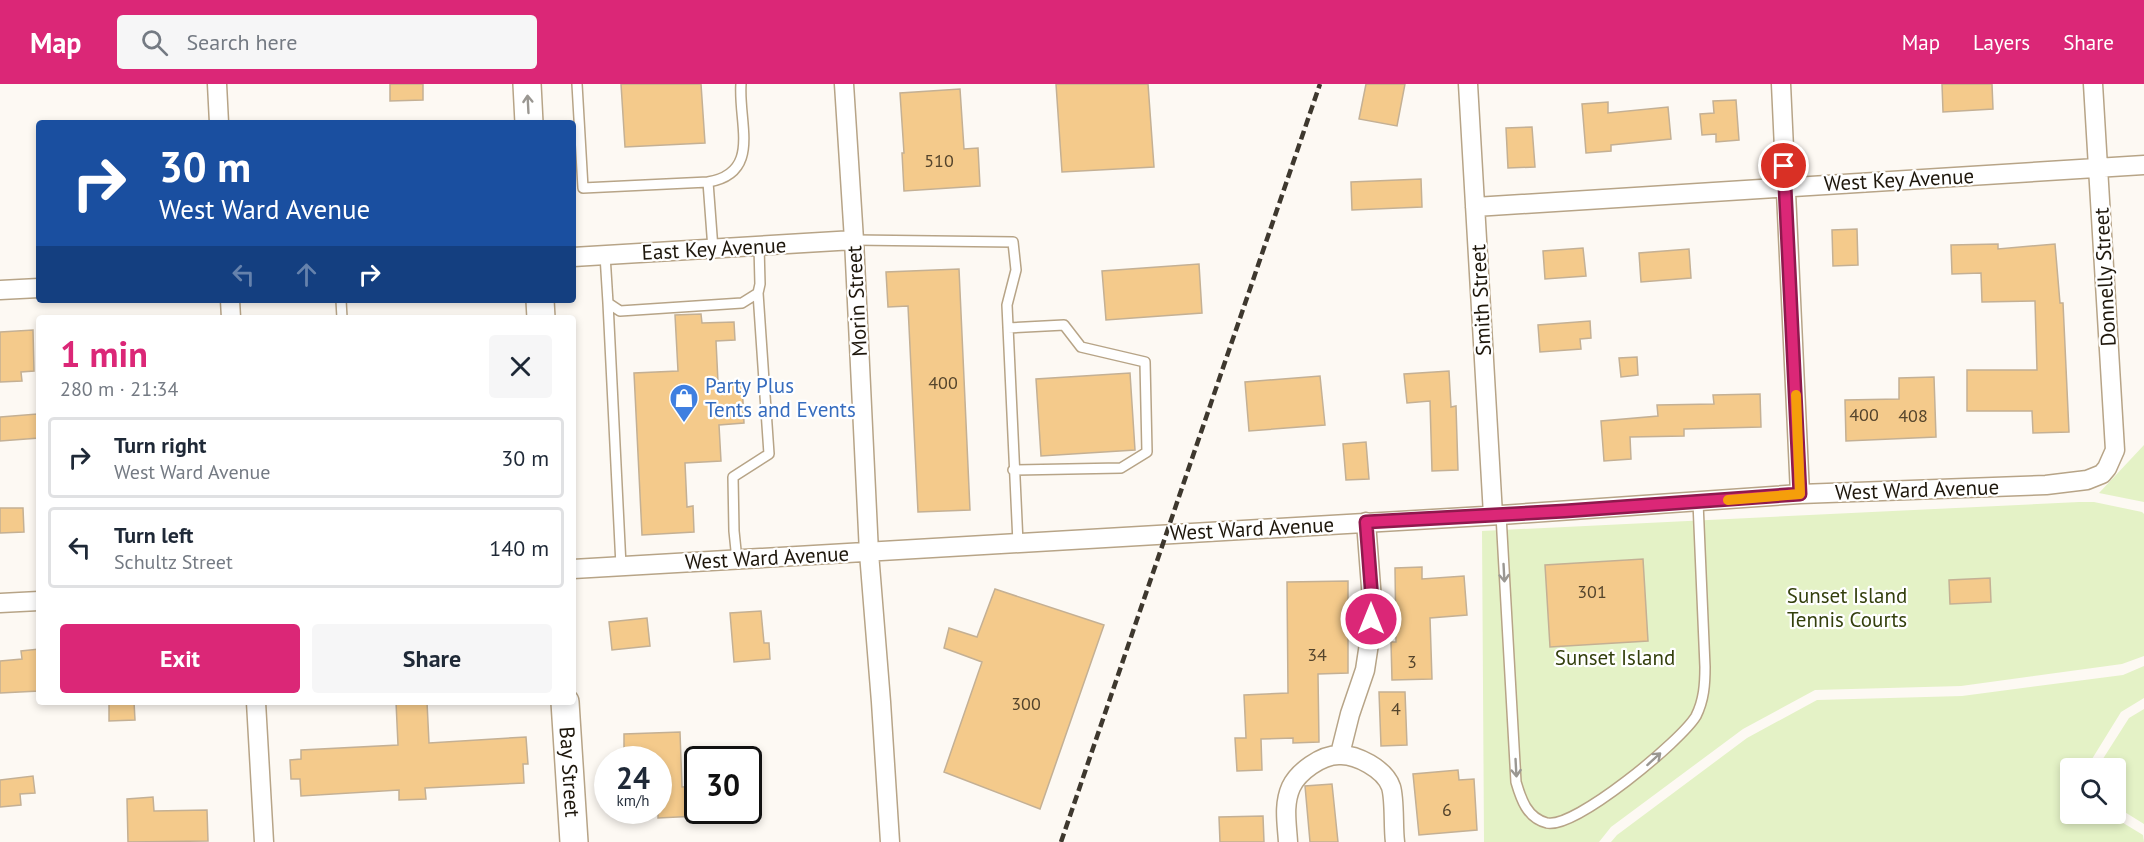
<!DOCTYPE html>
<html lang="en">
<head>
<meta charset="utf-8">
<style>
  body { margin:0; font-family:"PT Sans",sans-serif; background:#f6f6f7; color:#1f2937; height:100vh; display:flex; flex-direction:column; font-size:22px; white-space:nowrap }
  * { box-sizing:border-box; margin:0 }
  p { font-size:20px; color:#747a83 }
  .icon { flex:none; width:33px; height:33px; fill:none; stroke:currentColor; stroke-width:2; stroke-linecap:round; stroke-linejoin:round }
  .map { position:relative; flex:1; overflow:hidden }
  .panel { position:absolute; left:36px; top:231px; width:540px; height:390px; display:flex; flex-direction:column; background:#fff; border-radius:6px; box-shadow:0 3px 9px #0003 }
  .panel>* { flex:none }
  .top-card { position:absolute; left:36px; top:36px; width:540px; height:183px; border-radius:6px; box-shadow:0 3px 9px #0003; background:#1a4fa0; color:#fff; overflow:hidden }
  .tools { position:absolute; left:2060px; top:674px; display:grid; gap:12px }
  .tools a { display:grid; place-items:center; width:66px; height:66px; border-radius:6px; background:#fff; box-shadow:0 3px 9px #0003; font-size:30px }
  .speed { position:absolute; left:594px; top:662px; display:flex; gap:12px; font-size:30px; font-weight:700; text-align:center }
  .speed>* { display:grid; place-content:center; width:78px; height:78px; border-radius:50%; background:#fff; box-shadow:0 3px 9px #0003; line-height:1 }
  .speed small { font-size:15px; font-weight:400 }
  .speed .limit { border:3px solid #111; border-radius:9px; background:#fff; color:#111 }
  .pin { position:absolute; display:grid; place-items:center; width:51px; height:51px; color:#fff; margin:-26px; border:3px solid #fff; border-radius:50%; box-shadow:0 2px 6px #0007 }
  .me { position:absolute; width:66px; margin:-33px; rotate:0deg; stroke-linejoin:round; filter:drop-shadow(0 0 4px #0008) }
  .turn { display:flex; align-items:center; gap:21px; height:126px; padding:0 24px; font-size:27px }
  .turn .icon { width:78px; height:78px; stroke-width:2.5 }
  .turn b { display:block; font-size:42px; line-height:51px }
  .lanes { display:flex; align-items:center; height:57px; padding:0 24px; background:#0003; justify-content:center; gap:30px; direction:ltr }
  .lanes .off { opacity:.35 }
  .round { display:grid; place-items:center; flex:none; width:63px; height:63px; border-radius:6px; background:#f6f6f7 }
  .summary { display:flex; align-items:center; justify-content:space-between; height:102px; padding:0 24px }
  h1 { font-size:36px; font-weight:700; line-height:45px; color:#db2777 }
  .action { display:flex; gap:12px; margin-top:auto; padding:12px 24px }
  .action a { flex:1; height:69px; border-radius:6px; background:#db2777; color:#fff; font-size:24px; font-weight:700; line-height:69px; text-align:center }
  .action a+a { background:#f6f6f7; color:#1f2937 }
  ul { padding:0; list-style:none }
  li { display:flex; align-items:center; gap:18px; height:81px; margin:0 12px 9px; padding:0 12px; border:3px solid #e0e1e3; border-radius:6px }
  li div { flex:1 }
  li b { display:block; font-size:22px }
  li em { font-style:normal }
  header { display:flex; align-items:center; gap:36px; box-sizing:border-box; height:84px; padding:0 30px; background:#db2777; color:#fff }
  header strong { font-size:28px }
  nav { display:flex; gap:33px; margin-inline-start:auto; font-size:21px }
  .search { width:420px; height:54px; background:#f6f6f7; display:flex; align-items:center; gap:15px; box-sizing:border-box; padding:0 21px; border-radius:6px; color:#747a83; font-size:22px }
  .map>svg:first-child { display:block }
</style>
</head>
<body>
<header>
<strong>Map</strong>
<div class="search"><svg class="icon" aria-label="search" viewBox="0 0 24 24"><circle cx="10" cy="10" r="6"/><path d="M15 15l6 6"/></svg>Search here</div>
<nav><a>Map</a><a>Layers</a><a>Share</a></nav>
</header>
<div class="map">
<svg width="2144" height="758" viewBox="0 0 2144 758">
  <rect width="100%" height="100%" fill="#fdf9f3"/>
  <path fill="#e4f2c6" d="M2144 361V418L2099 409Z
    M2079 418H2094L2142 428 2144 430V572L2122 580 1961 602 1815 606 1743 645 1611 743 1599 758H1484L1482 447Z
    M2144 582V614L2121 628 2092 675 2091 684H2070V729L2110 731 2143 751 2144 758H1611L1617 751 1747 654 1817 616 1962 612 2123 591Z
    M2144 625V740L2115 722V684H2100L2099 681 2129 634Z"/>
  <path fill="#f4ca8b" stroke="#c4b094" stroke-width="1.5" d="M390 0H423V16L390 17Z
    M621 0H701L705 59 625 63Z
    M1056 0H1148L1154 83 1062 88Z
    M1366 0H1405L1397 42 1359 35Z
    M1942 0H1992L1993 25 1943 28Z
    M960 5 964 65 978 64 980 102 904 107 902 69H904L900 9Z
    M1736 16 1739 56 1716 58V50L1702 51 1700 30 1714 29 1713 17Z
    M1608 18V29L1668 23 1671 55 1611 61V67L1586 69 1582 20Z
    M1532 43 1535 83 1508 84 1506 44Z
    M1421 95 1422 123 1352 126 1351 98Z
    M1857 145 1858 181 1833 182 1832 146Z
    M1998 160V165L2055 160 2060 219H2063L2069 348 2033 349 2032 327H1967V286H2037L2035 217 1982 218 1981 189 1952 190 1951 161Z
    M1583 164 1586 192 1545 195 1543 167Z
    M1689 165 1691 194 1641 198 1639 169Z
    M1199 180 1202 229 1106 236 1102 187Z
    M959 185 970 426 918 428 908 222 888 223 886 188Z
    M701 230 702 239 734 238 735 256 716 257 718 298 742 297 744 339 719 341 721 377 685 379 687 423 693 422 694 448 642 451 634 289 678 287 675 231Z
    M1590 237 1591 254 1580 255 1581 265 1540 268 1538 241Z
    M33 246 34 287 21 288 22 297 0 298V248Z
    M1637 273 1638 291 1621 293 1619 274Z
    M1449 287 1451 323 1456 322 1458 386 1432 387 1430 317 1407 319 1404 290Z
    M1130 289 1135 366 1041 372 1036 295Z
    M1320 292 1325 341 1249 347 1245 298Z
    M1934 293 1936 353 1846 357 1845 316 1899 315V294Z
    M1760 310 1761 343 1684 345V352L1630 353 1631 375 1604 377 1601 337 1658 332 1657 321 1714 320 1713 311Z
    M37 330 39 354 0 357V333Z
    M1366 358 1369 395 1346 396 1343 360Z
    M0 424H23L24 448 0 449Z
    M1643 475 1648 557 1550 563 1545 481Z
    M1422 483V495L1464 492 1467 531 1430 534 1432 595 1392 596 1391 558H1396L1395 484Z
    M1990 494 1991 518 1950 520 1949 496Z
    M1348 497V589L1318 590 1319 658 1293 659V654L1261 655 1262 686 1237 687 1235 654H1246L1244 611 1288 609 1287 498Z
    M995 505 1104 541 1040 725 944 688 982 578 944 564 949 544 977 553Z
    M761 527 764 559H769L770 575 734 578 730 529Z
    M647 534 650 562 612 566 609 538Z
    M39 565V607L0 609V577L22 575 21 567Z
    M1379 608H1405L1407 661 1381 662Z
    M109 618H134L135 636 109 637Z
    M396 618H427L429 659 526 653 528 680H523L524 699 425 704 426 715 399 716V706L301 712 300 695H291L290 676 301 675V666L398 661Z
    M680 648 682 703 698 702V732L658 734V675H624V650Z
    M1458 686 1459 696 1474 695 1477 746 1419 751 1413 690Z
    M33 692 35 709 20 710 21 721 0 723V696Z
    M1332 700 1338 758H1310L1305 702Z
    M153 713 154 727 207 726 208 757 128 758 127 715Z
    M1263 732 1264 758H1220L1219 733Z"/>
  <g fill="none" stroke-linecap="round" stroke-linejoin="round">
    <g stroke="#b7a487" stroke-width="12">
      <path id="lane" d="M577 0 583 104 708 98 713 165
        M708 98C762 89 738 39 741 0
        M854 156 1013 158 1016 186 1007 221 1018 459
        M605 171 608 219 620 227 742 219 758 209 760 200 759 162
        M341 216 342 234
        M608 219 621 482
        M1008 244 1064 241 1081 263 1145 278 1147 368 1121 384 1013 386
        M1501 431 1516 698C1521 715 1527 734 1547 739 1575 745 1681 657 1696 632 1704 616 1705 600 1705 583L1698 418
        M737 476 734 447 733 393 769 370 758 209"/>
    </g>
    <g stroke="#b7a487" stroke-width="21">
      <path id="street" d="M217 0 219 39
        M844 0 854 156 869 469 881 618 890 758
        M1468 0 1493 431
        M1781 0 1800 410
        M1475 123 2144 81
        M573 173 854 156
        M0 206 39 204
        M230 216 231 234
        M573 485 1501 431 1800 410 2046 401 2087 396 2102 390 2107 384 2115 366 2093 0
        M0 519 39 517
        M256 618 264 758
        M1340 670 1350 630 1365 586 1370 553 1372 516 1366 438
        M1288 758C1287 740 1283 721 1291 703 1298 688 1321 671 1339 671 1356 670 1385 685 1391 703 1395 716 1393 743 1395 758"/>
    </g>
    <g stroke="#b7a487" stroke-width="30">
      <g id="primary">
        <path d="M527 0 529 39"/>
        <path d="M540 216 541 234"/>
        <path id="s1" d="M565 618 574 758"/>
      </g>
    </g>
    <use href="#lane" stroke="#fff" stroke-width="9"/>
    <use href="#street" stroke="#fff" stroke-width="18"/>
    <use href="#primary" stroke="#fff" stroke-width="27"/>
    <path stroke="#3e382e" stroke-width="4.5" stroke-dasharray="9 4.5" stroke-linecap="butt" d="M1061 758 1320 0"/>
  </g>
  <defs><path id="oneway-shaft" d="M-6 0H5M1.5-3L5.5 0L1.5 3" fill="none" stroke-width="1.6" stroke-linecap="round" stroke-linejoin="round" transform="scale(1.5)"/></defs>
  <g stroke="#9a9792">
    <use href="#oneway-shaft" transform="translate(528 20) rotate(-93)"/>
    <use href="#oneway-shaft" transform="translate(1504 489) rotate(87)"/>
    <use href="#oneway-shaft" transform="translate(1654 675) rotate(-42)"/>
    <use href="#oneway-shaft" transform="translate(1516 684) rotate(87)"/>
  </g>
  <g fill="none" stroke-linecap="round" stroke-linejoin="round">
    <g stroke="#8e194d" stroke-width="15">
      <path id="route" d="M1371 535 1372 516 1366 438 1565 427 1800 410 1784 82"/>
    </g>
    <use href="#route" stroke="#db2777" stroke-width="10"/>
    <path stroke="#f59e0b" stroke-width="10" d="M1728 416 1800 410 1796 311"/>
  </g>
  <defs>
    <g id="shop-pin" transform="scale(1.5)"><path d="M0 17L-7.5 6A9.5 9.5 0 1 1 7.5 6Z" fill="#3f7fe0" stroke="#fff"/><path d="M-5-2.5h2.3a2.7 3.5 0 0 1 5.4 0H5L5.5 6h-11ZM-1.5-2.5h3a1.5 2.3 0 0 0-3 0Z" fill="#fff"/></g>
  </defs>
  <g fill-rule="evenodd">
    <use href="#shop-pin" x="684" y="314"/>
  </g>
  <g text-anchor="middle" stroke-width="4.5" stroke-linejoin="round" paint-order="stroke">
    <g font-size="18" fill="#54442c">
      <text x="939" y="83">510</text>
      <text x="943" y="305">400</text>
      <text x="1864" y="337">400</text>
      <text x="1913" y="338">408</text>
      <text x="1592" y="514">301</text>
      <text x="1317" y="577">34</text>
      <text x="1412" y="584">3</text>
      <text x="1026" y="626">300</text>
      <text x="1396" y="631">4</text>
      <text x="1447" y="732">6</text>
    </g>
    <g font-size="21" fill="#1e170c" stroke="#fff">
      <text transform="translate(1899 96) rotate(-3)" y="7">West Key Avenue</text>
      <text transform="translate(714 165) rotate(-3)" y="7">East Key Avenue</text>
      <text transform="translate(2105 193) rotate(-93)" y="7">Donnelly Street</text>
      <text transform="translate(1481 216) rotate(-93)" y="7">Smith Street</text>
      <text transform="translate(857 217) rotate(-93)" y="7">Morin Street</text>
      <text transform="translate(1917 406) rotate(-2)" y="7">West Ward Avenue</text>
      <text transform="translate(1252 445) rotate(-3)" y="7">West Ward Avenue</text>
      <text transform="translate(767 474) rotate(-3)" y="7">West Ward Avenue</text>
      <text dy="7" stroke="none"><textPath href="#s1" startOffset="70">Bay Street</textPath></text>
    </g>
    <g font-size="21" fill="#366cbe" stroke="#fff" text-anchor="start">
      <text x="705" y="309">Party Plus<tspan x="705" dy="24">Tents and Events</tspan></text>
    </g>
    <g font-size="21" fill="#34400d" stroke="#fff">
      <text x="1847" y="519">Sunset Island<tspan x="1847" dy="24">Tennis Courts</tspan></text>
      <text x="1615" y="581">Sunset Island</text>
    </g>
  </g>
</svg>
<div class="tools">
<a><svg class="icon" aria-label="search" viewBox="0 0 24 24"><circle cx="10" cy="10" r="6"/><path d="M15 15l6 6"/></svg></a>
</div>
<div class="speed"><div>24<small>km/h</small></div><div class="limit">30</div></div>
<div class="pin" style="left:1784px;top:82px;background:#d93025"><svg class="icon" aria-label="arrive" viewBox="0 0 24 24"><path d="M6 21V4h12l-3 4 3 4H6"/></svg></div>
<svg class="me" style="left:1371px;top:535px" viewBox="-20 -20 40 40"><circle r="17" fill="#db2777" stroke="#fff" stroke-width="3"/><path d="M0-11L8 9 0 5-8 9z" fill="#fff"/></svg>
<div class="top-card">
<div class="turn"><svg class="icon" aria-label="right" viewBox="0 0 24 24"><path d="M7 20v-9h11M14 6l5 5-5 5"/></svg><div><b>30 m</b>West Ward Avenue</div></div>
<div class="lanes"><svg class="icon off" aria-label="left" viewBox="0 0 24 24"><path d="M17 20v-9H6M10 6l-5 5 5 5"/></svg><svg class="icon off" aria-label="ahead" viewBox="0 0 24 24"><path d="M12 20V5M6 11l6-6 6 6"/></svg><svg class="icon" aria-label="right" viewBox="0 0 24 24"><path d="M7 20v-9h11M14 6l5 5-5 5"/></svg></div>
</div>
<section class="panel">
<div class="summary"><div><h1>1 min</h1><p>280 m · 21:34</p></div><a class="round"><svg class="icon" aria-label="close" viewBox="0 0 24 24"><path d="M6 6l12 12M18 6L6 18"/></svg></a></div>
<ul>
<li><svg class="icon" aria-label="right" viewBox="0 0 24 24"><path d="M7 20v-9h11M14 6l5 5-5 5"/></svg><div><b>Turn right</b><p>West Ward Avenue</p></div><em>30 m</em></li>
<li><svg class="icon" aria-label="left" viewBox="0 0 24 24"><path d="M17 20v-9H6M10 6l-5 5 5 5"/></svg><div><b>Turn left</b><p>Schultz Street</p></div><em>140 m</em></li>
</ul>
<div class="action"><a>Exit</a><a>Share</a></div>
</section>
</div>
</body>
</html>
